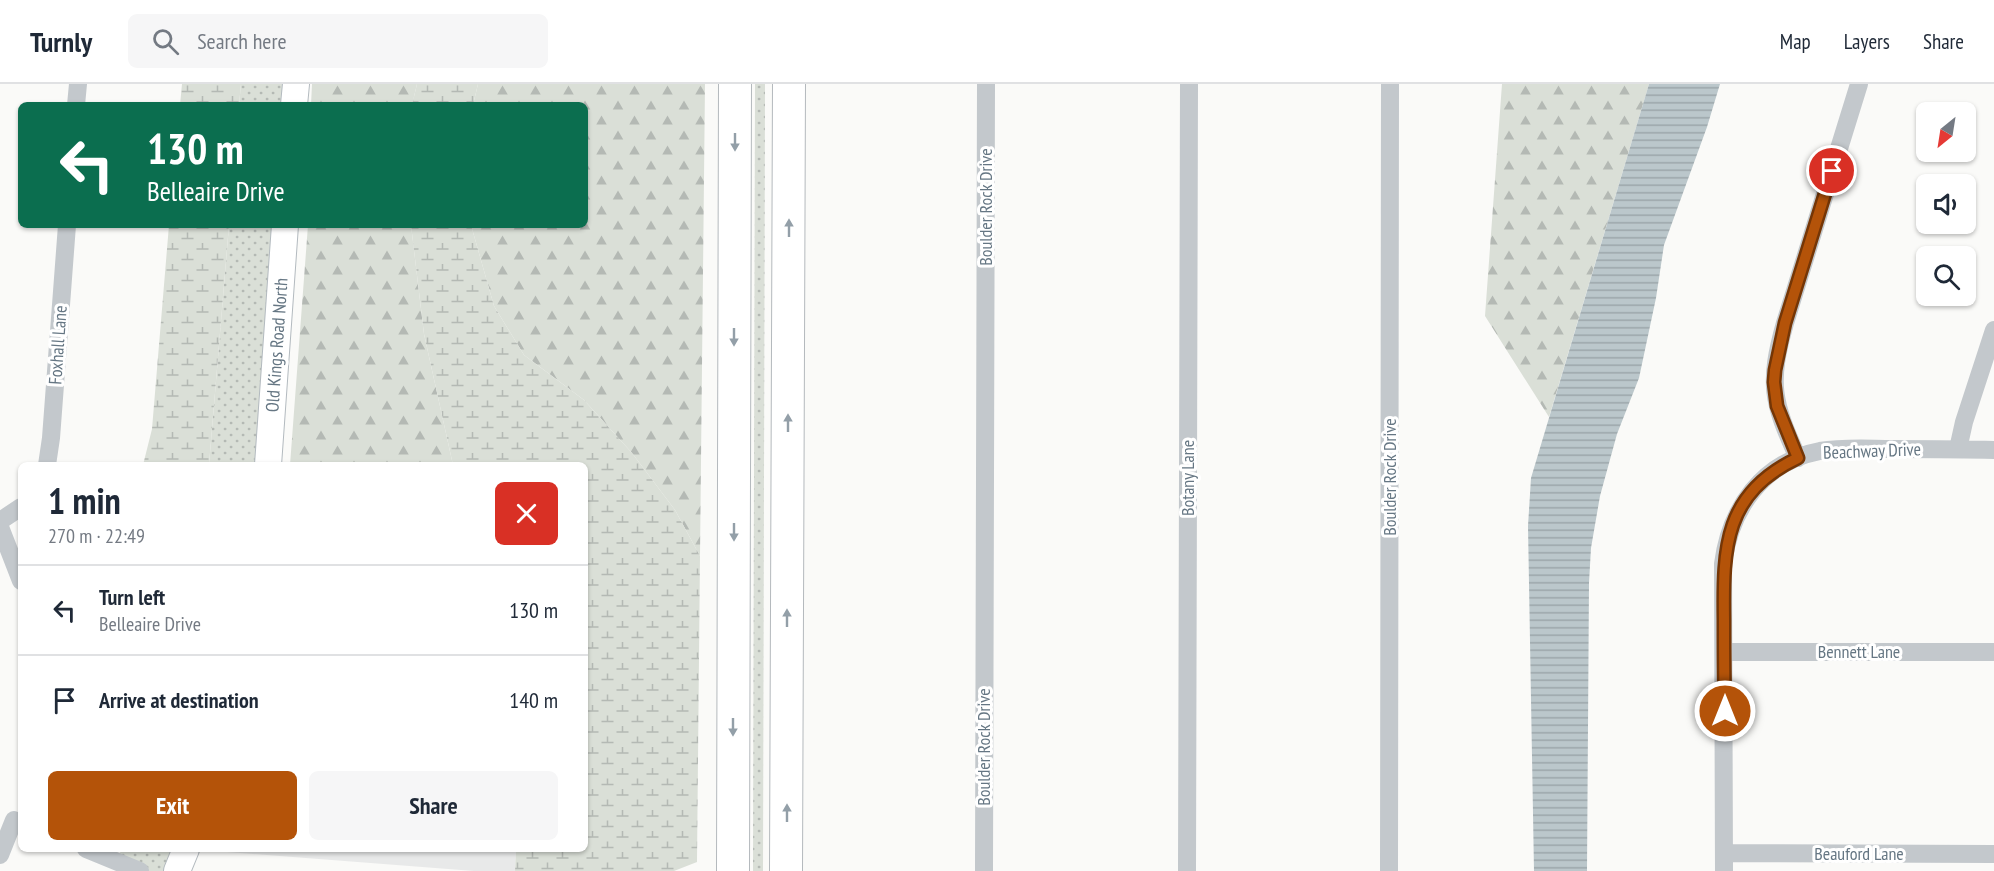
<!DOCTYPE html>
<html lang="en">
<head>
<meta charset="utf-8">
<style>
  body { margin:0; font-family:"PT Sans Narrow",sans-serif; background:#f6f6f7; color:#1f2937; height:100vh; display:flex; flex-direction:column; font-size:22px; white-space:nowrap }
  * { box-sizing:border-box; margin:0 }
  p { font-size:20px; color:#747a83 }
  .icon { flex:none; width:33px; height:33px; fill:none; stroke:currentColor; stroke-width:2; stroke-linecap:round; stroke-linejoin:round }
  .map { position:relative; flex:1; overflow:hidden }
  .sheet { position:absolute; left:18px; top:378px; width:570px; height:390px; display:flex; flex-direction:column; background:#fff; border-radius:9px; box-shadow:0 2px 4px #0004 }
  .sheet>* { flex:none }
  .guide { position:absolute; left:18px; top:18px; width:570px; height:126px; border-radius:9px; box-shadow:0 2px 4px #0004; background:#0b6e4f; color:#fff; overflow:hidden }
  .needle { width:39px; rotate:210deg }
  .tools { position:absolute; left:1916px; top:18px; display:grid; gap:12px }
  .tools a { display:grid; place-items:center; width:60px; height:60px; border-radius:9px; background:#fff; box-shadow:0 2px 4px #0004; font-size:30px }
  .pin { position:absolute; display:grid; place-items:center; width:51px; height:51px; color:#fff; margin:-26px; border:3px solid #fff; border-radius:50%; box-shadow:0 2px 6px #0007 }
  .me { position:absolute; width:66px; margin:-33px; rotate:0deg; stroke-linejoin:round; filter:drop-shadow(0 0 4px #0008) }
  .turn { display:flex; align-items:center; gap:21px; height:126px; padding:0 30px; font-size:27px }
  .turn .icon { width:78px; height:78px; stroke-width:2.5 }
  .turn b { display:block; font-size:42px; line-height:51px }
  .round { display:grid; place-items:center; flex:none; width:63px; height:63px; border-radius:9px; background:#f6f6f7 }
  .overview { display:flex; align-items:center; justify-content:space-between; height:102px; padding:0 30px }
  h1 { font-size:36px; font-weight:700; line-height:45px }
  .action { display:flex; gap:12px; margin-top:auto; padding:12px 30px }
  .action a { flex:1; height:69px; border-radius:9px; background:#b45309; color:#fff; font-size:24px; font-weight:700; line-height:69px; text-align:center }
  .action a+a { background:#f6f6f7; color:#1f2937 }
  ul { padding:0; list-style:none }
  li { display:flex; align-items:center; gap:18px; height:90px; padding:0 30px; border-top:2px solid #e0e1e3 }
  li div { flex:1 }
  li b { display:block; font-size:22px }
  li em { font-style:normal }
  header { display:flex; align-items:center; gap:36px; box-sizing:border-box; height:84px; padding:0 30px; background:#fff; border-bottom:2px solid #e0e1e3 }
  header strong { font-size:28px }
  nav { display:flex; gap:33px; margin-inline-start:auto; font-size:21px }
  .search { width:420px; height:54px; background:#f6f6f7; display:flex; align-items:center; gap:15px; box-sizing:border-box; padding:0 21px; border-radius:9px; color:#747a83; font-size:22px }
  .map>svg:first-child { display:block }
</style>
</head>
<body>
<header>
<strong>Turnly</strong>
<div class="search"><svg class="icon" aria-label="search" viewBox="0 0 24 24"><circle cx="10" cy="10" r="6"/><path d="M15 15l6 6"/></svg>Search here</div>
<nav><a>Map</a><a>Layers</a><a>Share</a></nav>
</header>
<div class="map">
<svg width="1994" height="787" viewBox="0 0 1994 787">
  <defs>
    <pattern id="grass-dots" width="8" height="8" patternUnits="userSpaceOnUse" patternTransform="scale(1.5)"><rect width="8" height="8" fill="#dadfd7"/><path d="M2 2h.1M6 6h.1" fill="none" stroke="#b4b9b4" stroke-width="1.8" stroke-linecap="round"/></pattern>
    <pattern id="forest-firs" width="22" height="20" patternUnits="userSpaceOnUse" patternTransform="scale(1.5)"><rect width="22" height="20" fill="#dadfd7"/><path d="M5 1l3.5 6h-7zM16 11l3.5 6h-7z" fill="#b4b9b4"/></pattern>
    <pattern id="wetland-marsh" width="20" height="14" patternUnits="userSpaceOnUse" patternTransform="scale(1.5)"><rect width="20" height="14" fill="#dadfd7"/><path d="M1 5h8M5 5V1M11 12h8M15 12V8" fill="none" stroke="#b4b9b4"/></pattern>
    <pattern id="water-rules" width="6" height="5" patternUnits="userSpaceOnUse" patternTransform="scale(1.5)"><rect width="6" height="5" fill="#bbc7cb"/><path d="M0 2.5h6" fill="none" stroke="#9ca6aa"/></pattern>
  </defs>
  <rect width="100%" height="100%" fill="#fafaf8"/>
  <path fill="#e8e9e9" d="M215 765H516L515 787H474L214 767Z"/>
  <path fill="url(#grass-dots)" d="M241 0H288L287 21H239Z
    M755 0H765L763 787H753Z
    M229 141H278L260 381H209Z
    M121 765H175L167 787H116Z"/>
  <path fill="url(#forest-firs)" d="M312 0H417L412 21H311Z
    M478 0H705L700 472 675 426 632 369 584 316 524 271 494 222 471 141H585V21H473Z
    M1502 0H1649L1549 333 1485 232Z
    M308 141H411L424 250 453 381H290Z"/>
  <path fill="url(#wetland-marsh)" d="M182 0H241L239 21H180Z
    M417 0H478L473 21H412Z
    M169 141H229L209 381H143L152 345Z
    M411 141H471L494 222 524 271 584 316 632 369 675 426 700 472 697 778 674 787H515L516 765H585V381H453L424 250Z"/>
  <path fill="url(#water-rules)" d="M1649 0H1720L1707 43 1664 161 1656 214 1639 294 1617 350 1600 412 1591 464 1589 499 1587 787H1534L1528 442 1531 394Z"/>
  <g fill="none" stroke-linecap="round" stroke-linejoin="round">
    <g stroke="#b3babf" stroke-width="28">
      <path id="secondary" d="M294 21 296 0
        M268 381 285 141
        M177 787 186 765"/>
    </g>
    <g stroke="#b4b9bd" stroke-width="34">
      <path id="highway" d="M733 787 735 0
        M786 787 789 0"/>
    </g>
    <path stroke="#c3c8cc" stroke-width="18" d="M76 21 78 0
      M1958 365 1964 338 1994 246
      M1798 374C1772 317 1768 300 1785 239L1859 0
      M47 381 51 354 67 141
      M0 437 21 423
      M0 443 21 497
      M1724 568H1994
      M86 765 140 787
      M1724 769 1994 770
      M0 771 14 736
      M984 787 986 0
      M1187 787 1189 0
      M1389 787 1390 0
      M1724 787 1723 480C1730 425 1762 378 1820 367 1844 363 1869 365 1893 365 1927 365 1960 365 1994 366"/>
    <use href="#secondary" stroke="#fff" stroke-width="26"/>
    <use href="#highway" stroke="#fff" stroke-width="32"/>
  </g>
  <defs><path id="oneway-solid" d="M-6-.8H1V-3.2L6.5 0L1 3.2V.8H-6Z" transform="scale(1.5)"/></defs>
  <g fill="#939fa8">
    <use href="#oneway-solid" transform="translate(735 58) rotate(90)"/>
    <use href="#oneway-solid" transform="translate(789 144) rotate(-90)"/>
    <use href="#oneway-solid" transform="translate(734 253) rotate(90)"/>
    <use href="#oneway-solid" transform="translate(788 339) rotate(-90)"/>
    <use href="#oneway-solid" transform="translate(734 448) rotate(90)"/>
    <use href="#oneway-solid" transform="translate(787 534) rotate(-90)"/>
    <use href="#oneway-solid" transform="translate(733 643) rotate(90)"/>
    <use href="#oneway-solid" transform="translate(787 729) rotate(-90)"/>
  </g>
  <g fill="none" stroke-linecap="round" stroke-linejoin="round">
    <g stroke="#753606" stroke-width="15">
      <path id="route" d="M1725 627C1724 597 1724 566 1724 536 1723 463 1724 409 1798 374L1777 322 1774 298 1775 286 1785 239 1832 87"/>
    </g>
    <use href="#route" stroke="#b45309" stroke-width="10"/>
  </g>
  <g text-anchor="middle" stroke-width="6" stroke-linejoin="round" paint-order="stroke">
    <g font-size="18" fill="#657683" stroke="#fff">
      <text transform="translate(986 123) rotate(-90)" y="6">Boulder Rock Drive</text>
      <text transform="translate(58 261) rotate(-86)" y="6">Foxhall Lane</text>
      <text transform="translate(277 261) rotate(-86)" y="6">Old Kings Road North</text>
      <text transform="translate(1872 367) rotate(-2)" y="6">Beachway Drive</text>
      <text transform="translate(1390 393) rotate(-90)" y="6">Boulder Rock Drive</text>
      <text transform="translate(1188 394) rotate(-90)" y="6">Botany Lane</text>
      <text x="1859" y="574">Bennett Lane</text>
      <text transform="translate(984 663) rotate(-90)" y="6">Boulder Rock Drive</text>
      <text x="1859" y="776">Beauford Lane</text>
    </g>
  </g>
</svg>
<div class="tools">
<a><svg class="needle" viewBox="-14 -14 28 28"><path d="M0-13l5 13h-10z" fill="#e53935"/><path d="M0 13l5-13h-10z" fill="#747a83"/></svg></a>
<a><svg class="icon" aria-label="sound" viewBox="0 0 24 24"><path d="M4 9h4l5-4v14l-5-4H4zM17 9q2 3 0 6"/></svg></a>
<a><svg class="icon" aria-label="search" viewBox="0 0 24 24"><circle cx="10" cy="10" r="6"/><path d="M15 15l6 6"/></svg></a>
</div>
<div class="pin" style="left:1832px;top:87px;background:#d93025"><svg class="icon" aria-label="arrive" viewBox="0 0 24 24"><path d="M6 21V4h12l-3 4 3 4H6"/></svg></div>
<svg class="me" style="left:1725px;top:627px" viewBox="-20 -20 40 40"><circle r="17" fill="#b45309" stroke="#fff" stroke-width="3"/><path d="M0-11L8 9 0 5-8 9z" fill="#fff"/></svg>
<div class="guide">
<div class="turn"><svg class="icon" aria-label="left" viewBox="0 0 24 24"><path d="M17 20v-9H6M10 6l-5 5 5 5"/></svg><div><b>130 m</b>Belleaire Drive</div></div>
</div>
<section class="sheet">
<div class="overview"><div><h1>1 min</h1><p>270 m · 22:49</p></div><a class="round" style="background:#d93025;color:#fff"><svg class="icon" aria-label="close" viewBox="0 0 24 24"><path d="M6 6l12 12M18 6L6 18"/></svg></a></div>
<ul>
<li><svg class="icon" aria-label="left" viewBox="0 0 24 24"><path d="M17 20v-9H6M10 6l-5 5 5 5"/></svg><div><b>Turn left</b><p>Belleaire Drive</p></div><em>130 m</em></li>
<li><svg class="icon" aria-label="arrive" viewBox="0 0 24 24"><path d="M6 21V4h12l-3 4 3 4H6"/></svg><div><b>Arrive at destination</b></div><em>140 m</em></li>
</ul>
<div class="action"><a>Exit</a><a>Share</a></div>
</section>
</div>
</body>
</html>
